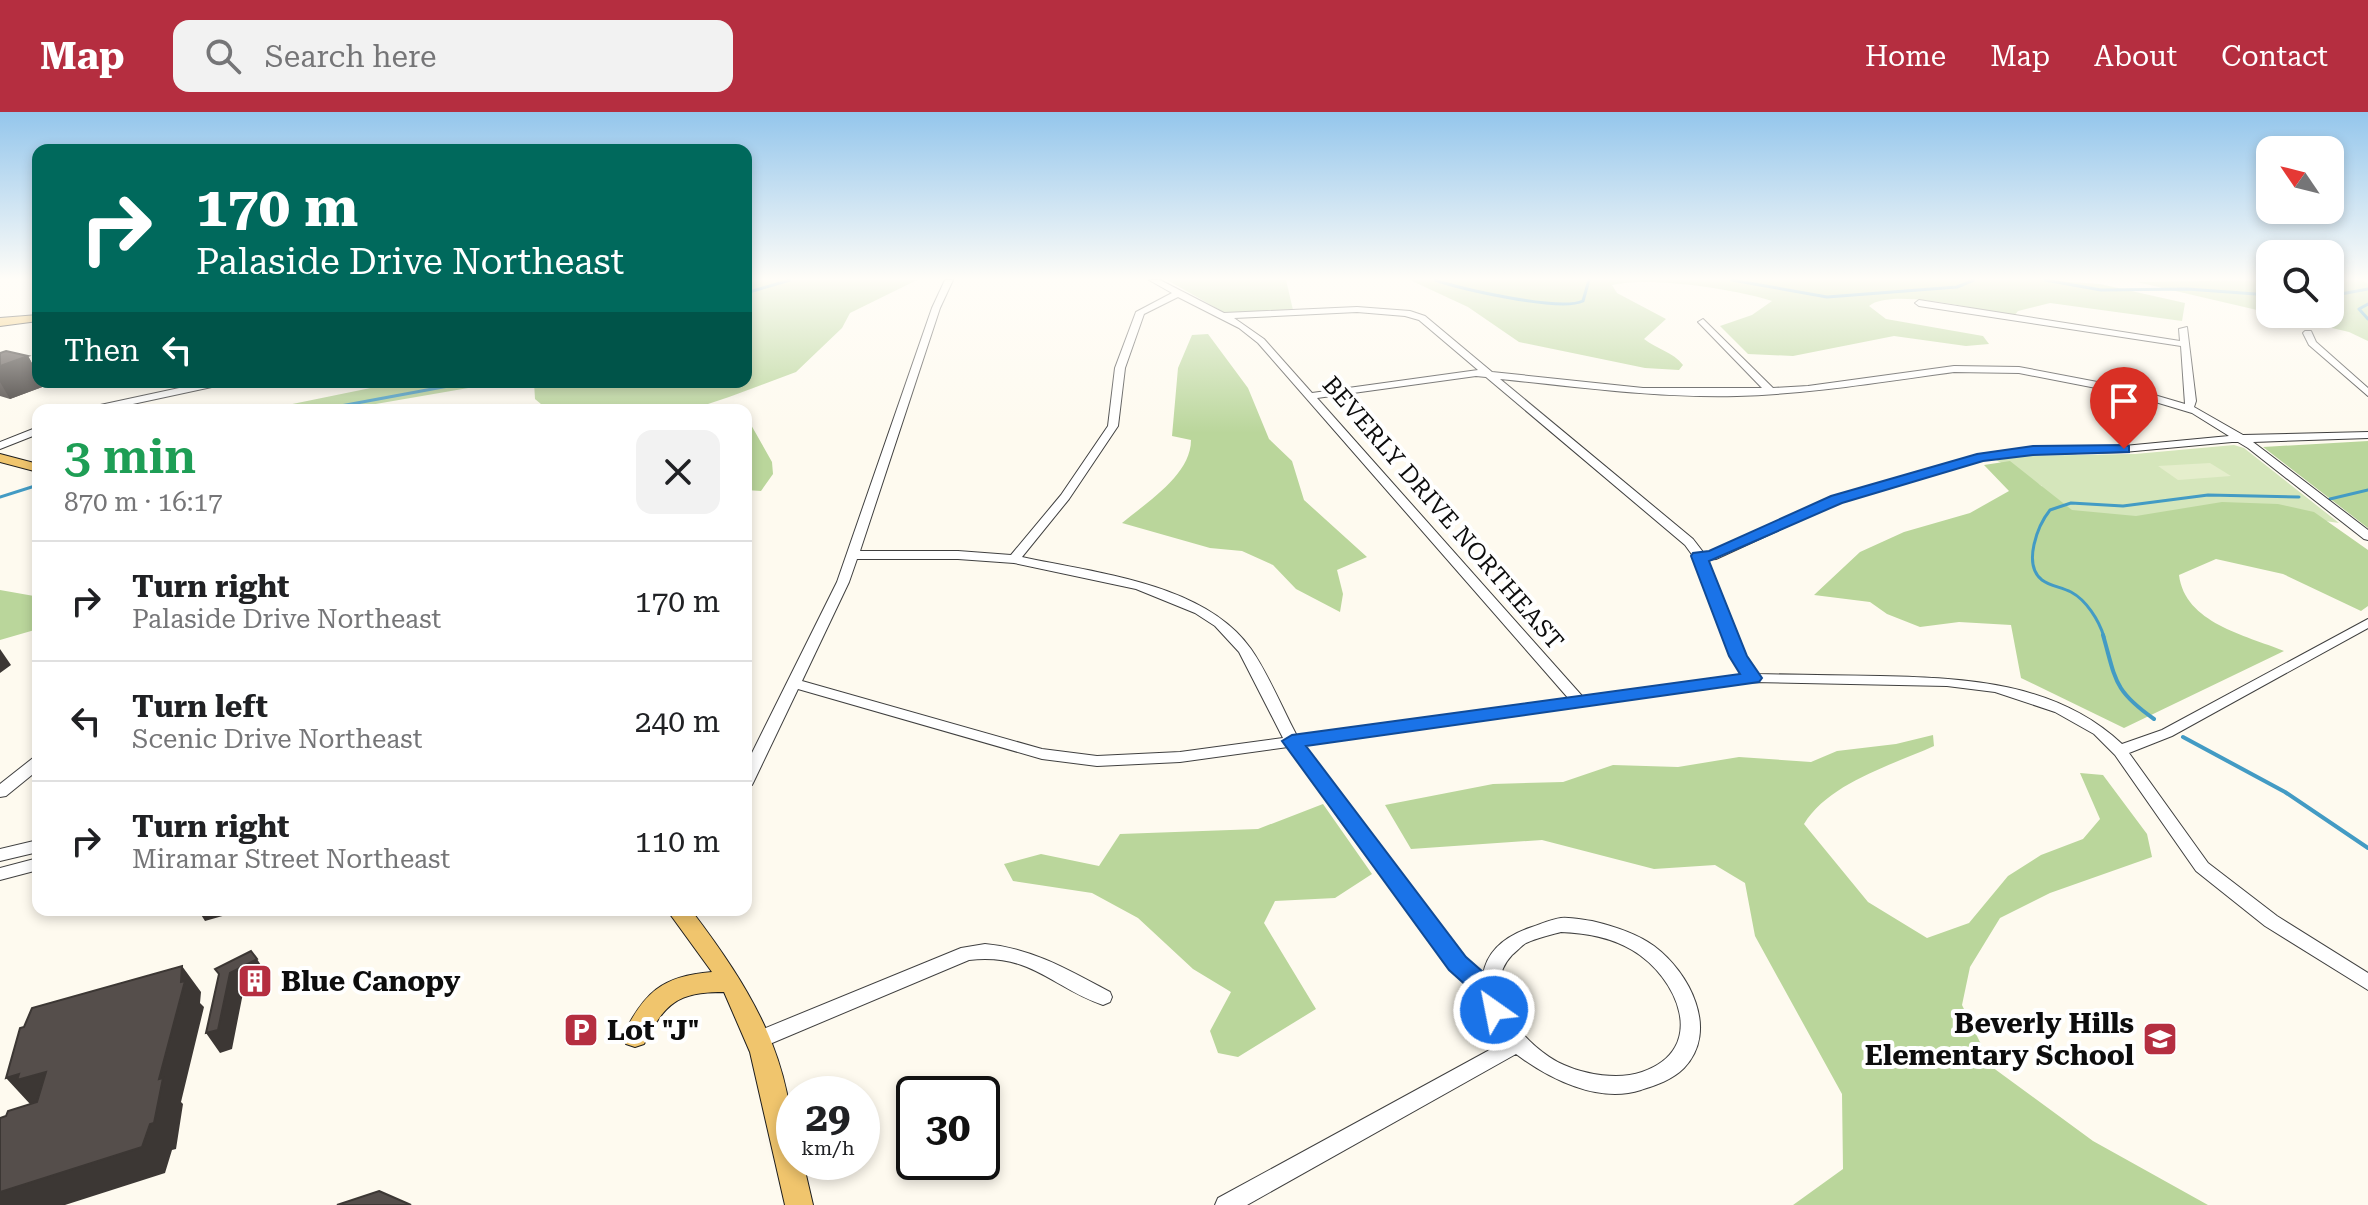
<!DOCTYPE html>
<html lang="en">
<head>
<meta charset="utf-8">
<style>
  body { margin:0; font-family:"Roboto Serif",serif; background:#f2f2f2; color:#202124; height:100vh; display:flex; flex-direction:column; font-size:30px; white-space:nowrap }
  * { box-sizing:border-box; margin:0 }
  p { font-size:26px; color:#757577 }
  .icon { flex:none; width:44px; height:44px; fill:none; stroke:currentColor; stroke-width:2; stroke-linecap:round; stroke-linejoin:round }
  .map { position:relative; flex:1; overflow:hidden }
  .panel { position:absolute; left:32px; top:292px; width:720px; height:512px; display:flex; flex-direction:column; background:#fff; border-radius:16px; box-shadow:0 4px 12px #0003 }
  .panel>* { flex:none }
  .guide { position:absolute; left:32px; top:32px; width:720px; height:244px; border-radius:16px; box-shadow:0 4px 12px #0003; background:#00695c; color:#fff; overflow:hidden }
  .needle { width:52px; rotate:305deg }
  .tools { position:absolute; left:2256px; top:24px; display:grid; gap:16px }
  .tools a { display:grid; place-items:center; width:88px; height:88px; border-radius:16px; background:#fff; box-shadow:0 4px 12px #0003; font-size:40px }
  .speed { position:absolute; left:776px; top:964px; display:flex; gap:16px; font-size:40px; font-weight:700; text-align:center }
  .speed>* { display:grid; place-content:center; width:104px; height:104px; border-radius:50%; background:#fff; box-shadow:0 4px 12px #0003; line-height:1 }
  .speed small { font-size:20px; font-weight:400 }
  .speed .limit { border:4px solid #111; border-radius:12px; background:#fff; color:#111 }
  .pin { position:absolute; display:grid; place-items:center; width:68px; height:68px; color:#fff; margin:-82px -34px; border-radius:50% 50% 50% 0; rotate:-45deg; box-shadow:0 0 8px #0007 }
  .pin .icon { rotate:45deg }
  .me { position:absolute; width:88px; margin:-44px; rotate:327deg; stroke-linejoin:round; filter:drop-shadow(0 0 6px #0008) }
  .turn { display:flex; align-items:center; gap:28px; height:168px; padding:0 32px; font-size:36px }
  .turn .icon { width:104px; height:104px; stroke-width:2.5 }
  .turn b { display:block; font-size:56px; line-height:68px }
  .then { display:flex; align-items:center; height:76px; padding:0 32px; background:#0003; gap:16px; font-size:30px }
  .round { display:grid; place-items:center; flex:none; width:84px; height:84px; border-radius:16px; background:#f2f2f2 }
  .overview { display:flex; align-items:center; justify-content:space-between; height:136px; padding:0 32px }
  h1 { font-size:48px; font-weight:600; line-height:60px; color:#1e9e55 }
  ul { padding:0; list-style:none }
  li { display:flex; align-items:center; gap:24px; height:120px; padding:0 32px; border-top:2px solid #e0e0e0 }
  li div { flex:1 }
  li b { display:block; font-size:30px }
  li em { font-style:normal }
  header { display:flex; align-items:center; gap:48px; box-sizing:border-box; height:112px; padding:0 40px; background:#b52e40; color:#fff }
  header strong { font-size:38px }
  nav { display:flex; gap:44px; margin-inline-start:auto; font-size:28px }
  .search { width:560px; height:72px; background:#f2f2f2; display:flex; align-items:center; gap:20px; box-sizing:border-box; padding:0 28px; border-radius:16px; color:#757577; font-size:30px }
  .map>svg:first-child { display:block }
</style>
</head>
<body>
<header>
<strong>Map</strong>
<div class="search"><svg class="icon" aria-label="search" viewBox="0 0 24 24"><circle cx="10" cy="10" r="6"/><path d="M15 15l6 6"/></svg>Search here</div>
<nav><a>Home</a><a>Map</a><a>About</a><a>Contact</a></nav>
</header>
<div class="map">
<svg width="2368" height="1093" viewBox="0 0 2368 1093">
  <rect width="100%" height="100%" fill="#fefaef"/>
  <path fill="#d5e6bb" d="M2234 333 2244 336 2339 411 2219 394 2128 412H2043L2042 374 1996 348 2022 344 2135 342Z"/>
  <path fill="#bad69b" d="M746 168H917L850 201 842 216 796 260 729 285 690 298H548L535 287 534 270H746Z
    M1167 168H1286L1293 198 1225 201Z
    M1410 168H2042L2100 172 2185 191 2182 209 2050 191 2018 199 2014 204C1983 199 1892 175 1869 194L1886 207 1983 224 1989 232 1966 234 1894 224 1793 244 1748 242 1720 214 1752 203 1772 189C1735 177 1649 164 1612 173L1617 181 1666 207 1644 227C1657 237 1673 240 1683 253L1679 258 1645 256 1519 230 1468 195Z
    M2270 168V201L2137 170Z
    M2330 168H2362L2368 172V229L2349 220 2273 202H2330Z
    M1208 222 1248 276 1269 327 1292 349 1304 388 1367 445 1337 458 1343 482 1340 500 1296 477 1273 453 1242 439 1210 436 1122 411C1147 390 1191 363 1191 328L1172 324 1178 256 1192 223Z
    M400 270H503L341 298H263Z
    M746 304 772 350 773 362 761 379 746 378Z
    M2368 329V416L2263 335Z
    M2010 349 2072 398 2136 404 2222 390 2278 392 2314 400 2368 438V494L2361 499 2283 462 2216 447 2179 463C2185 511 2245 523 2284 539L2124 616 2021 566 2011 513 1959 510 1920 515 1887 502 1870 490 1814 483 1860 440 1904 420 1970 401 2009 379 1984 353Z
    M0 478 34 484 38 488V517L0 528Z
    M1933 623 1934 634C1892 653 1829 671 1804 712L1868 790 1927 826 1969 811 2008 764 2041 743 2083 727 2100 707 2080 661 2103 663 2147 722 2152 745 2050 781 2000 806 1970 855 1962 893 1992 955 2093 1029 2208 1093H1793L1843 1057 1842 982 1755 824 1745 771 1715 753 1654 757 1542 728 1411 737 1385 693 1493 672 1563 670 1613 653 1678 655 1739 645 1811 650 1837 639 1896 632Z
    M1323 692 1372 762 1335 786 1275 789 1264 811 1316 897 1238 945 1218 941 1210 919 1231 880 1193 857 1138 806 1092 781 1013 769 1004 752 1041 742 1099 754 1120 722 1258 717Z"/>
  <path fill="#e5eecc" d="M2210 351 2231 364 2178 368 2158 354Z"/>
  <g fill="none" stroke-linecap="round" stroke-linejoin="round">
    <path stroke="#439bc4" stroke-width="3" d="M1435 168C1462 177 1560 200 1583 189L1589 168
      M1732 168 1827 185 1957 175 1974 168
      M2045 168 2101 178 2187 177 2270 183
      M746 181 790 168
      M2330 184 2368 177
      M2368 192 2359 197 2368 207
      M319 298 470 270
      M0 385 38 373
      M2330 387 2368 378
      M2104 525C2099 508 2086 488 2071 480 2061 475 2050 474 2042 468 2022 452 2038 413 2050 398L2071 391 2123 394 2208 383 2299 385"/>
    <path stroke="#439bc4" stroke-width="4" d="M2103 523C2116 568 2113 578 2154 607
      M2183 625 2285 680 2368 736"/>
    <g stroke="#404040" stroke-width="2">
      <path id="minor" d="M945 168H953L940 196 860 439H958L1011 443 1061 383 1108 314 1115 256 1136 200 1172 181 1149 168H1160L1224 201 1357 195 1410 199 1425 204 1492 260 1643 276H1762L1700 212 1698 210 1703 207 1773 276 1808 274 1954 254 2019 255 2134 277 2185 292 2181 234 1919 194 1915 191 1919 188 2180 229 2179 217 2187 215 2196 289 2194 295 2243 323 2368 320V326L2253 330 2368 418V428L2364 427 2248 336 2238 330H2232L2124 340 2033 342 1983 348 1840 390 1716 447 1707 448 1745 544 1756 562C1797 563 1839 563 1880 564 1966 566 2056 570 2122 632L2162 618 2368 507V516L2172 624 2129 641 2208 751 2277 804 2368 861V878L2265 814 2196 759 2115 643 2094 622 2055 600 1995 580 1947 574 1752 570 1303 633 1465 847 1483 863C1487 837 1508 823 1532 815 1541 812 1552 807 1561 806 1571 805 1582 808 1592 809 1613 814 1636 821 1654 834 1689 860 1720 918 1684 956 1672 968 1656 973 1641 978 1599 992 1549 967 1516 942L1247 1093H1215L1218 1086 1506 929 1494 915 1483 885 1451 857 1288 635 1180 650 1097 654 1042 647 798 577 754 669 752 673 746 674V653L837 470 932 196ZM1178 185 1239 216 1258 231 1569 587 1297 624C1282 596 1269 563 1251 537 1205 471 1095 461 1022 445L1069 387 1118 314 1125 256 1144 202ZM1357 200 1405 204 1419 208 1478 258 1312 281 1264 227 1234 206ZM1954 260 2019 261 2132 283 2192 301 2229 324 2124 334 2033 336 1982 342 1832 386 1710 440H1703L1693 427 1500 267C1579 275 1658 286 1737 284 1809 282 1882 270 1954 260ZM1476 264 1486 265 1685 433 1693 444 1731 544 1743 563 1583 585 1317 286ZM857 447H958L1014 451 1136 477 1195 501 1215 514 1239 540 1283 626 1180 640 1097 644 1042 637 802 569 849 470ZM1561 820C1586 821 1610 825 1632 838 1678 865 1709 937 1642 960 1619 968 1586 963 1564 953 1528 937 1476 881 1512 843 1517 839 1521 834 1526 831 1537 826 1550 823 1561 820Z
        M2305 219H2311L2316 230 2368 276V284L2309 233 2303 221Z
        M207 270H226L221 273 105 298H86L91 295Z
        M38 315V322L0 337V330Z
        M38 645V658L6 684 0 685V672L33 646Z
        M38 728V740L0 749V737Z
        M38 746V758L0 768V756Z
        M985 832C1032 836 1069 858 1110 880L1112 885 1110 890 1103 893C1051 875 1032 841 969 848L765 934 758 936 751 934 748 928 751 922 961 836Z"/>
    </g>
    <g stroke="#1e1e1e" stroke-width="2">
      <path id="major" d="M38 203V209L0 214V206Z
        M0 342 38 352V360L0 350Z
        M667 798H691C751 877 794 947 794 1050H803L813 1093H785L750 940 724 880C677 880 665 891 644 932L635 935 626 932 622 925C644 881 661 864 712 860Z"/>
    </g>
    <use href="#minor" fill="#fff" fill-rule="evenodd"/>
    <use href="#major" fill="#f0c56d" fill-rule="evenodd"/>
  </g>
  <path fill="#494340" d="M0 241 28 244 38 262V270L45 274 10 287 0 284Z"/>
  <path fill="#3c3734" d="M28 244 38 262V270H43L45 274 10 287 0 270V254Z
    M96 270H115L98 274Z
    M0 537 11 553 0 561Z
    M198 798H227L226 803 205 809Z
    M257 847 270 867 243 881 232 937 220 941 206 921 230 861Z
    M182 854 201 880 200 891 204 895 181 990 183 992 176 1037 172 1038 165 1061 65 1093H0V1080L159 967 181 870Z
    M46 960 37 990 30 992 6 966 19 962Z"/>
  <path fill="#554e4b" stroke="#3c3734" stroke-width="2" d="M6 239 28 244 0 254V241Z
    M251 839 257 847 230 861 218 918 206 921 219 862 215 857Z
    M182 854 181 870 185 869 159 967 163 966 154 1011 150 1012 142 1035 0 1080V1006L6 1004 8 999 37 990 46 960 17 968 19 962 6 966 20 916 24 915 32 896Z
    M379 1079 411 1093H337Z"/>
  <linearGradient id="sky" x2="0" y2="1"><stop stop-color="#94c6ec"/><stop offset="0.52" stop-color="#fffdf8"/><stop offset="1" stop-color="#fffdf8" stop-opacity="0"/></linearGradient>
  <rect width="2368" height="321" fill="url(#sky)"/>
  <path fill="#1a73e8" stroke="#114b97" stroke-width="2" d="M2124 333 2129 334V340L2033 343 1983 349 1842 391 1709 449 1747 544 1762 566 1759 570 1306 634 1466 845 1498 873 1507 898 1503 905 1494 908 1485 905 1479 885 1449 858 1282 629 1292 623 1740 562 1729 544 1691 444 1693 441 1709 439 1831 384 1977 342 2033 334Z"/>
  <defs>
    <g id="building-square" transform="scale(1.8)"><rect x="-9" y="-9" width="18" height="18" rx="4" fill="#b52e40" stroke="#fff"/><path d="M-4-6H4V6H1V3H-1V6H-4ZM-2.5-4.3h1.7v1.8h-1.7ZM.8-4.3h1.7v1.8H.8ZM-2.5-1h1.7V.8h-1.7ZM.8-1h1.7V.8H.8Z" fill="#fff"/></g>
    <g id="parking-square" transform="scale(1.8)"><rect x="-9" y="-9" width="18" height="18" rx="4" fill="#b52e40" stroke="#fff"/><path d="M-3.5-5.5H1a3.5 3.5 0 0 1 0 7H-1V5.5H-3.5ZM-1-3.4V-.6H.8a1.4 1.4 0 0 0 0-2.8Z" fill="#fff"/></g>
    <g id="school-square" transform="scale(1.8)"><rect x="-9" y="-9" width="18" height="18" rx="4" fill="#b52e40" stroke="#fff"/><path d="M0-5L7-2L0 1L-7-2ZM-4 1L0 2.5L4 1V4Q0 6-4 4Z" fill="#fff"/></g>
  </defs>
  <g fill-rule="evenodd">
    <use href="#building-square" x="255" y="869"/>
    <use href="#parking-square" x="581" y="918"/>
    <use href="#school-square" x="2160" y="927"/>
  </g>
  <g text-anchor="middle" stroke-width="8" stroke-linejoin="round" paint-order="stroke">
    <g font-size="24" fill="#0d0d0d" stroke="#fff">
      <text transform="translate(1443 401) rotate(49)" y="8">BEVERLY DRIVE NORTHEAST</text>
    </g>
    <g font-size="28" font-weight="bold" fill="#0d0d0d" stroke="#fff" text-anchor="start">
      <text x="281" y="879">Blue Canopy</text>
      <text x="2134" y="921" text-anchor="end">Beverly Hills<tspan x="2134" dy="32">Elementary School</tspan></text>
      <text x="607" y="928">Lot "J"</text>
    </g>
  </g>
</svg>
<div class="tools">
<a><svg class="needle" viewBox="-14 -14 28 28"><path d="M0-13l5 13h-10z" fill="#e53935"/><path d="M0 13l5-13h-10z" fill="#757577"/></svg></a>
<a><svg class="icon" aria-label="search" viewBox="0 0 24 24"><circle cx="10" cy="10" r="6"/><path d="M15 15l6 6"/></svg></a>
</div>
<div class="speed"><div>29<small>km/h</small></div><div class="limit">30</div></div>
<div class="pin" style="left:2124px;top:337px;background:#d93025"><svg class="icon" aria-label="arrive" viewBox="0 0 24 24"><path d="M6 21V4h12l-3 4 3 4H6"/></svg></div>
<svg class="me" style="left:1494px;top:898px" viewBox="-20 -20 40 40"><circle r="17" fill="#1a73e8" stroke="#fff" stroke-width="3"/><path d="M0-11L8 9 0 5-8 9z" fill="#fff"/></svg>
<div class="guide">
<div class="turn"><svg class="icon" aria-label="right" viewBox="0 0 24 24"><path d="M7 20v-9h11M14 6l5 5-5 5"/></svg><div><b>170 m</b>Palaside Drive Northeast</div></div>
<div class="then">Then<svg class="icon" aria-label="left" viewBox="0 0 24 24"><path d="M17 20v-9H6M10 6l-5 5 5 5"/></svg></div>
</div>
<section class="panel">
<div class="overview"><div><h1>3 min</h1><p>870 m · 16:17</p></div><a class="round"><svg class="icon" aria-label="close" viewBox="0 0 24 24"><path d="M6 6l12 12M18 6L6 18"/></svg></a></div>
<ul>
<li><svg class="icon" aria-label="right" viewBox="0 0 24 24"><path d="M7 20v-9h11M14 6l5 5-5 5"/></svg><div><b>Turn right</b><p>Palaside Drive Northeast</p></div><em>170 m</em></li>
<li><svg class="icon" aria-label="left" viewBox="0 0 24 24"><path d="M17 20v-9H6M10 6l-5 5 5 5"/></svg><div><b>Turn left</b><p>Scenic Drive Northeast</p></div><em>240 m</em></li>
<li><svg class="icon" aria-label="right" viewBox="0 0 24 24"><path d="M7 20v-9h11M14 6l5 5-5 5"/></svg><div><b>Turn right</b><p>Miramar Street Northeast</p></div><em>110 m</em></li>
</ul>
</section>
</div>
</body>
</html>
